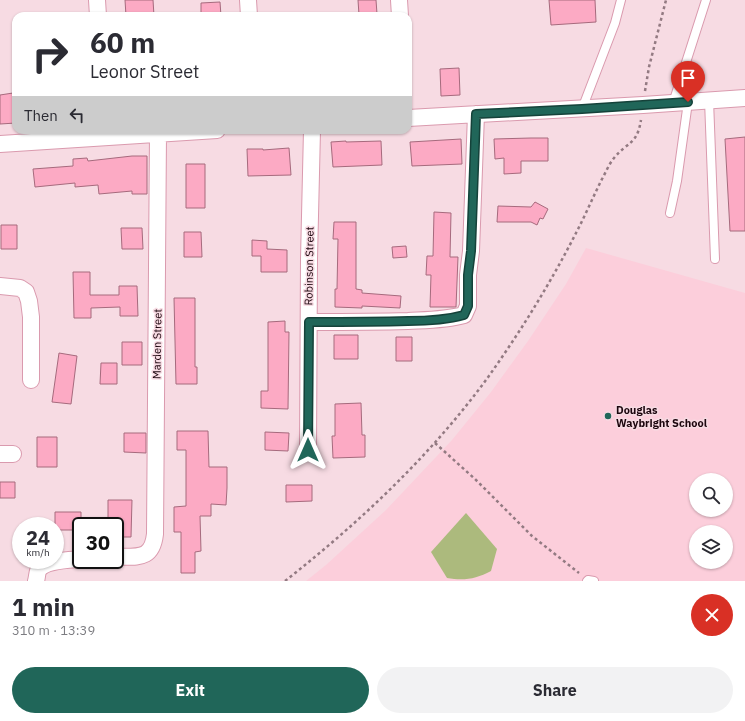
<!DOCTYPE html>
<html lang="en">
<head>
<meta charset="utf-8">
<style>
  body { margin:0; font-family:"IBM Plex Sans",sans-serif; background:#f2f2f3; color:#2b2b33; height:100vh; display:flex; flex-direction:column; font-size:15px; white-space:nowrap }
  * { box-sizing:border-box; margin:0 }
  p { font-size:13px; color:#7c7c81 }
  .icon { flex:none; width:22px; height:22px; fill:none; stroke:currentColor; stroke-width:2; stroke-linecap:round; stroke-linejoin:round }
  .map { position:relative; height:581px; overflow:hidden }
  .sheet { display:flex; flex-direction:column; background:#fff; flex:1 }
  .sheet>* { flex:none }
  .banner { position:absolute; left:12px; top:12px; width:400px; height:122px; border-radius:12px; box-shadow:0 1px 3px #0004; background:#fff; color:#2b2b33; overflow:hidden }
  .fabs { position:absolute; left:689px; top:473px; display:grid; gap:8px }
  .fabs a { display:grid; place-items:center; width:44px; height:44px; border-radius:50%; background:#fff; box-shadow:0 1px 3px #0004; font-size:20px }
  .speed { position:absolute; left:12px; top:517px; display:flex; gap:8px; font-size:20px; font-weight:700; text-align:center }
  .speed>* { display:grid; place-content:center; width:52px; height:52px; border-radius:50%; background:#fff; box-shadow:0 1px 3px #0004; line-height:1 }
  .speed small { font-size:10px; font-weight:400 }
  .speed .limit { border:2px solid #111; border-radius:6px; background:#fff; color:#111 }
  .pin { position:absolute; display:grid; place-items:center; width:34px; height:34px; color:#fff; margin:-41px -17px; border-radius:50% 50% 50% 0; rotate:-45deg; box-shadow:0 0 4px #0007 }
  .pin .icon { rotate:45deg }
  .me { position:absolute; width:44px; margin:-22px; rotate:0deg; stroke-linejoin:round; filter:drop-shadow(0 0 3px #0008) }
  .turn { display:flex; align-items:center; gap:14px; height:84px; padding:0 12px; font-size:18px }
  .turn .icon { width:52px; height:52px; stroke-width:2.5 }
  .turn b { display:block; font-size:28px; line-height:34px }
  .then { display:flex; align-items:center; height:38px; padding:0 12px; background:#0003; gap:8px; font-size:15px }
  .round { display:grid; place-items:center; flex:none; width:42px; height:42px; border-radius:21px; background:#f2f2f3 }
  .overview { display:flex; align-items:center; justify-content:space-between; height:68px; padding:0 12px }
  h1 { font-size:24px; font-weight:700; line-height:30px }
  .action { display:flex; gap:8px; margin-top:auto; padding:8px 12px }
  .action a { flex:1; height:46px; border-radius:24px; background:#206659; color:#fff; font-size:16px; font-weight:700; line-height:46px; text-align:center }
  .action a+a { background:#f2f2f3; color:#2b2b33 }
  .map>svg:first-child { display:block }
</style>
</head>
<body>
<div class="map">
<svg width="745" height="581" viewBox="0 0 745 581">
  <rect width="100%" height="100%" fill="#f7dbe3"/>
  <path fill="#fccedb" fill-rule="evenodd" d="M586 248 745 293V581H306L326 565 386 510 452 440 491 392 528 341 566 284ZM696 480H726V510H696ZM696 532H726V562H696Z"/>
  <path fill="#acba7d" d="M466 513 497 549 491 571C476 579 464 581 447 578L431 552Z"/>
  <path fill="#fcaac4" stroke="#a66a7d" d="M125 0H153L154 16H126Z
    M358 0H376L377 14 359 15Z
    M549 0H595L596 22 551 25Z
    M220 2 221 16H201V3Z
    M459 68 460 95 441 96 440 69Z
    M13 93 16 123 0 124V95Z
    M745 137V231H730L725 139Z
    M531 138H548V161H521V173L504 174V158L495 159 494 139Z
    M461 139 462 164 412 166 410 142Z
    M346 141V142L381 141 382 165 333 167 331 142Z
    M289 148 291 175 248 176 247 149H263V150Z
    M132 156H147V194H132V191L99 194 98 185 75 187V183L35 187 33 169 73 166V159L87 158 88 161Z
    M186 164H205V208H186Z
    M535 202 548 209 543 219 540 218 537 225 531 222H497L498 206 531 207Z
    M434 212 451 213 450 257H458L456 307H430L431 275H426L427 256H433Z
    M334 222H356V289L362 290V293L401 296 400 308 362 306V308L335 307V289H337L338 239H333Z
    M1 225H17V249H1Z
    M121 228H142L143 249H122Z
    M184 232H201L202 257H184Z
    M252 240 267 241V249L287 250V272H261V256H252Z
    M406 246 407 257 393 258 392 247Z
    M73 272H90V295H119V286H137L138 316H120V307L91 308V318H74Z
    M174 298H195V367H197V384H176Z
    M285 321V332H289L288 409 261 408V391H268V322Z
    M334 335H358V359H334Z
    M396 337H412V361H396Z
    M122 342H142V365H122Z
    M59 353 77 356 71 404 52 402Z
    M101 363H117V384H100Z
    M361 403 362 435H365V457L333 458 332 436H335V404Z
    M177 431H208L209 467H227V488L226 505 211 504V516H200L201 551 195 552V573H181V532H174V507L186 506V450H177Z
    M265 432 289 433 288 451 265 450Z
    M124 433H146V453L124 452Z
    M37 437H57V467H37Z
    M0 482H15V498H0Z
    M286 485H312V501L286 502Z
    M108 500H132L131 537H115V526H108Z
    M55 512H81V530H55Z"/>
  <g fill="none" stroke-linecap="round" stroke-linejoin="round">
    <g stroke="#da9aae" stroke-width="10">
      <path id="service" d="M709 100 715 259
        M673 103 706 0
        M582 109 615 23 621 0
        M670 213 677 181 688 102
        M587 581 588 580 594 581"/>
    </g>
    <g stroke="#da9aae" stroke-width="18">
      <path id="minor" d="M97 0 98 16
        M248 0 249 16
        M399 0 400 16
        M408 118 643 105 745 98
        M0 144 217 130
        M0 286 20 288 26 292 29 301 31 317V380
        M309 322C342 322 375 322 408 321 427 320 446 320 464 315L468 306V275L471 251 476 114
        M308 450 309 259 312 130
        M0 454H13
        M115 557C137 556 152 561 155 534L158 134
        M36 581C37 578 37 574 38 571 44 560 70 560 81 559"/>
    </g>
    <path stroke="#937a82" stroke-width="2.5" stroke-dasharray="3 3" stroke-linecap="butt" d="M645 91 649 67 666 0
      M435 443 475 479 532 536 579 573
      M285 581C360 522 429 457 486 380 519 334 550 284 576 233 585 216 593 197 602 179 606 172 609 164 614 158 628 141 637 145 641 120"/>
    <use href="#service" stroke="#fff" stroke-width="8"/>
    <use href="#minor" stroke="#fff" stroke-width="16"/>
  </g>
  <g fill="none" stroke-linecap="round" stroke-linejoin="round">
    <g stroke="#15423a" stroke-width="10">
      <path id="route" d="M308 450 309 322C342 322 375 322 408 321 427 321 446 320 464 315L468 306V275L471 251 476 114 582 109 688 102"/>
    </g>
    <use href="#route" stroke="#206659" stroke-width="7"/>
  </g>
  <circle fill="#206659" stroke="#f7dbe3" stroke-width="1.5" cx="608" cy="416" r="4"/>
  <g text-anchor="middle" stroke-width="3" stroke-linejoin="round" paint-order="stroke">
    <g font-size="11" fill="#1c060e" stroke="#f7dbe3">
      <text transform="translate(309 266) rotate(-89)" y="4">Robinson Street</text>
      <text transform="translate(157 344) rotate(-89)" y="4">Marden Street</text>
    </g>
    <g font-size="11" font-weight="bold" fill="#1c060e" stroke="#f7dbe3" text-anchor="start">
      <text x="616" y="414">Douglas<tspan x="616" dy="13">Waybright School</tspan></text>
    </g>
  </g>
</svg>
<div class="fabs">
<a><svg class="icon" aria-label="search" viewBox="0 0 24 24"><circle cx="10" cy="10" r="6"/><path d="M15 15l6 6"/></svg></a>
<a><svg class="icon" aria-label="layers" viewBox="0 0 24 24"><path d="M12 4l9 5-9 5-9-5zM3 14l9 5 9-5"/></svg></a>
</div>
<div class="speed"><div>24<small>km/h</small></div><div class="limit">30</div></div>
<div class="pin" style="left:688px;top:102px;background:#d93025"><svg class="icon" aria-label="arrive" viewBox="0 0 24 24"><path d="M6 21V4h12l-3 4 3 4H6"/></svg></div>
<svg class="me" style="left:308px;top:450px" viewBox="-20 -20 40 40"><path d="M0-17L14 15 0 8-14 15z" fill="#206659" stroke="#fff" stroke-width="4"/></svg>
<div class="banner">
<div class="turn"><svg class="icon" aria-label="right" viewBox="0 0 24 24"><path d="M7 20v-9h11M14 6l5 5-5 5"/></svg><div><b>60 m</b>Leonor Street</div></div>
<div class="then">Then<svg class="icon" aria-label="left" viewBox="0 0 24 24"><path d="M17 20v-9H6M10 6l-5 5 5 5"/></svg></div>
</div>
</div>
<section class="sheet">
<div class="overview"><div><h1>1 min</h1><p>310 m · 13:39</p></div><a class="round" style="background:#d93025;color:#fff"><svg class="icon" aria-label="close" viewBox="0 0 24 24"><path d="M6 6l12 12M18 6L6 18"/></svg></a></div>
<div class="action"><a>Exit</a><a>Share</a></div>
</section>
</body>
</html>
